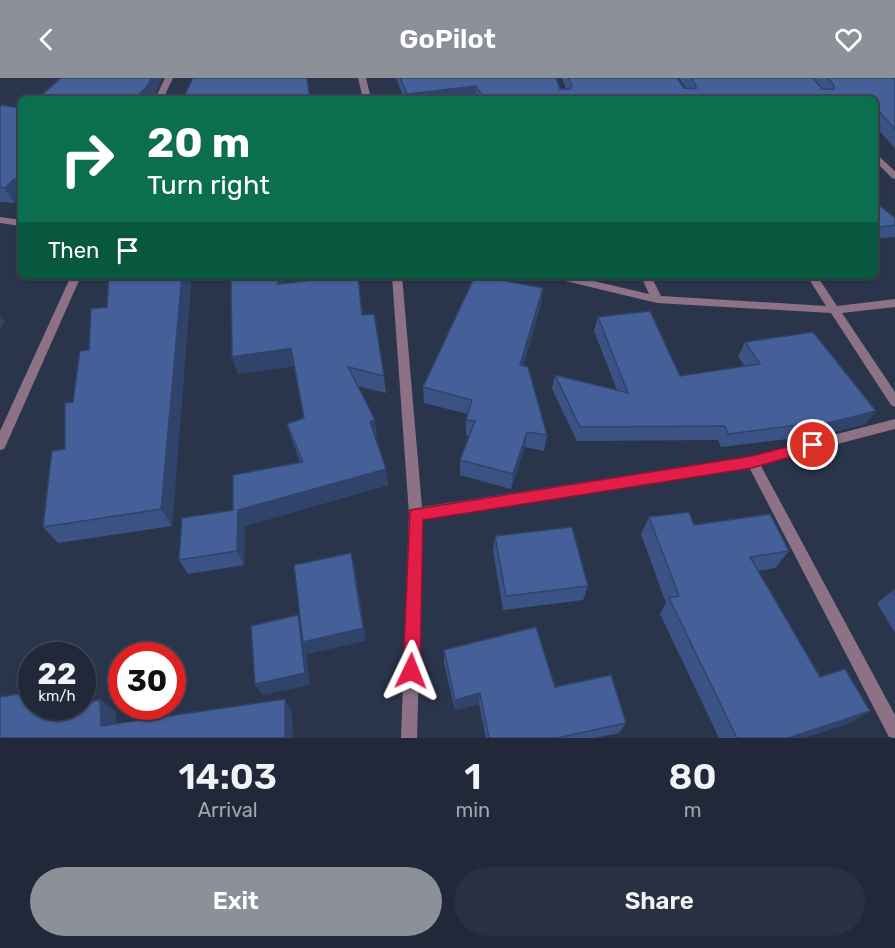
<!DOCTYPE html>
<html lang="en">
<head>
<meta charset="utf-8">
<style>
  body { margin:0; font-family:Rubik,sans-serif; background:#283041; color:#f1f3f6; height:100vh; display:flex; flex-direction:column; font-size:22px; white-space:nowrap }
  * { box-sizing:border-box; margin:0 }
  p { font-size:20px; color:#a2a6ae }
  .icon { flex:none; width:33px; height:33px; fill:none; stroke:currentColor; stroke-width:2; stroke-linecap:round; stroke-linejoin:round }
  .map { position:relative; height:660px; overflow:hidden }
  .side { display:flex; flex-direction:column; background:#202839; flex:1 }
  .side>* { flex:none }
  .banner { position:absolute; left:18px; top:18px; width:860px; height:183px; border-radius:9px; box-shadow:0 2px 4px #0004,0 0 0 2px #3d4453; background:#0b6e4f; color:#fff; overflow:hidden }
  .speed { position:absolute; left:18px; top:564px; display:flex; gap:12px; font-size:30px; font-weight:700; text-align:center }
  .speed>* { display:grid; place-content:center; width:78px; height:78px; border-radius:50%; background:#202839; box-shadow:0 2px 4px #0004,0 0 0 2px #3d4453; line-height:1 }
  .speed small { font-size:15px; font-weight:400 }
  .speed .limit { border:9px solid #d22; background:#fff; color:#111 }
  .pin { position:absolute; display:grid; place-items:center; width:51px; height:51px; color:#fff; margin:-26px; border:3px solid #fff; border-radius:50%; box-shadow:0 2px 6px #0007 }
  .me { position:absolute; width:66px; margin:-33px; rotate:2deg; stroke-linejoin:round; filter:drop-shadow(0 0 4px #0008) }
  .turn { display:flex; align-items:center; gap:21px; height:126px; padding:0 30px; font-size:27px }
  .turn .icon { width:78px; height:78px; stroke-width:2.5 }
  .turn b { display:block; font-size:42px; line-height:51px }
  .then { display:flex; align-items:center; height:57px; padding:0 30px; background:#0003; gap:12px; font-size:22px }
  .eta { display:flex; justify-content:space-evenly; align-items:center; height:102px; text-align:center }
  .eta b { font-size:36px; font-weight:600; line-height:42px }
  .button { display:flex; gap:12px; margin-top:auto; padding:12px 30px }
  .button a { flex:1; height:69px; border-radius:36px; background:#8c9099; color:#fff; font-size:24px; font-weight:600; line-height:69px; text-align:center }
  .button a+a { background:#283041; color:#f1f3f6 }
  header { display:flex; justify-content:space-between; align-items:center; height:78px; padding:0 30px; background:#8c9099; color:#fff; font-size:27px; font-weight:600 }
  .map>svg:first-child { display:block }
</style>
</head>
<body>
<header><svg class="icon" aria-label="back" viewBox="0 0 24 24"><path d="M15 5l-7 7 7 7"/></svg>GoPilot<svg class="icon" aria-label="heart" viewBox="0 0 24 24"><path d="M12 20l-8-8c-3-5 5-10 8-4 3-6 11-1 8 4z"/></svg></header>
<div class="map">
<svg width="895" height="660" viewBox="0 0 895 660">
  <rect width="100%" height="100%" fill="#2a354c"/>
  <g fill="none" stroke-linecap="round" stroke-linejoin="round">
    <path fill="#8d7285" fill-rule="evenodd" d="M165 0H173L163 21H155Z
      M358 0H366L371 21H363Z
      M874 74 895 93V101L892 100 874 82Z
      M0 139 21 142V148L0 145Z
      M71 198H81L6 367 4 371 0 372V353Z
      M392 198H402L422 429 752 378 895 341V351L760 386 895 637V660L889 659 749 389 423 441 417 660H401L409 436Z
      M552 198H572L649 216 641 198H651L661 218 826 228 807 198H817L837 228 895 221V229L842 235 895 314V329L891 327 831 235 657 225 557 201Z"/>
  </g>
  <path fill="#3b5384" d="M396 0H556L560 11H566L562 0H677L684 10H686L679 0H895V71L874 46V21H476V20L464 21H404Z
    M0 27 21 30V117L14 125 0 124Z
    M874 123 895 140V159L874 161Z
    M231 198H282L284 206 362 237 384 298 386 315 357 308 377 359H375L386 391 388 407 245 448 244 487 188 496 179 482 233 432 301 385 292 362 287 346 304 340 294 288 238 296 232 279Z
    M741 198H769L742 201Z
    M191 204 172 448 58 465 43 449 65 371 73 324 89 272 107 229Z
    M543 210 541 226 523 288 547 357 544 373 525 369 511 411 460 397V382L469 358 466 357V342L468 336 424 325 423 309Z
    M598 239 680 298 745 288 738 279 745 264 876 333 865 346 791 365 788 361 721 369 718 362 577 363 552 311 555 297 617 312 594 253Z
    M649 439 694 447 789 473 775 490 757 493 820 599 870 633 850 645 804 660H719L660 536 666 525 641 456Z
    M495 458 588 508 583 522 503 532 493 473Z
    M895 511V555L877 525Z
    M444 572 555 609 626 645 619 655 595 660H486L479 626 455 632 444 585Z"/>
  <path fill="#30436b" d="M151 0H163L153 21H135Z
    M476 8V20L464 21H407V16Z
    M14 101 21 114V117L14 125 5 110Z
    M182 198H189L191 204 172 448 161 431Z
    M281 198H282L286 213 277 206Z
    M543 210 541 226 518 303 520 287Z
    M0 237 5 244 0 250Z
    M291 270 295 288 238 296 232 279Z
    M876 333 865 346 791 365 800 352Z
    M375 342 377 359 372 361 370 344Z
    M527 354 525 369 511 411 513 396Z
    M386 391 388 407 245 448 244 487 237 473 238 432Z
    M351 475 355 490 366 563 308 576 306 571 310 607 263 617 255 606 298 537 304 550Z
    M480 615 479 626 455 632V622Z
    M100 621 116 634 117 660 101 648Z
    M285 621 292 634 293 660H285Z
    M45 628H66L62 651 43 639Z
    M870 633 850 645 804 660H788Z"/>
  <path fill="#456099" stroke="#30436b" stroke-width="1.5" d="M61 0H151L148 7 135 21H37Z
    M193 0H307L310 21H183Z
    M400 0H556L560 11H570L572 8 568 0H677L684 10 696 11V8L691 0H813L822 11H834V7L827 0H895V51L874 28V21H484L476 8 407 16Z
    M0 27 21 30V102L14 101 5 110 0 109Z
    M874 123 895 140V147L874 150Z
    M109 198H182L161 431 43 449 52 373 65 371V325L73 324 80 273 89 272 91 231 107 229Z
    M231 198H281L277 206 350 198H358L362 237 374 236 384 298 348 289 375 342 370 344 386 391 238 432 237 473 179 482 182 440 233 432V397L303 384 287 346 304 340 291 270 232 279Z
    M475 198H479L543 210 520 287 528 289 547 357 527 354 513 396 460 382 475 343 466 342 472 322 423 309Z
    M650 233 680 298 760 286 745 264 813 254 876 333 800 352 797 347 728 356 725 348 580 349 555 297 628 315 598 239Z
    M689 434 694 447 770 436 789 473 750 479 820 599 845 591 870 633 788 660H737L669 520 679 518 649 439Z
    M572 449 588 508 506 518 495 458Z
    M351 475 363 550 303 564 294 487Z
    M895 511V518L892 513Z
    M298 537 305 595 255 606 251 548Z
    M536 549 555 609 611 597 626 645 557 660H489L480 615 455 622 444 572Z
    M32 614V628H45L43 639 78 628H82V627L100 621 101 648 285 621V660H0V619Z"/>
  <path fill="#e11d48" stroke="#92132f" stroke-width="1.5" d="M813 362 818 363V371L752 390 423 442 420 593 418 599 411 602 405 599 403 593 410 432 752 378Z"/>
</svg>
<div class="speed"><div>22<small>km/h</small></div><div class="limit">30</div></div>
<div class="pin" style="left:813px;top:367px;background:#d93025"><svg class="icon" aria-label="arrive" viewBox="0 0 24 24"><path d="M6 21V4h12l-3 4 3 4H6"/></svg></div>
<svg class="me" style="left:411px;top:593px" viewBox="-20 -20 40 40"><path d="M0-17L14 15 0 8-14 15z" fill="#e11d48" stroke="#fff" stroke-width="4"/></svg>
<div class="banner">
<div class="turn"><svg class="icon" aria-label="right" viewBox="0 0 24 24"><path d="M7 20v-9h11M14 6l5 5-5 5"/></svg><div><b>20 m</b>Turn right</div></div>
<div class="then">Then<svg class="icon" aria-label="arrive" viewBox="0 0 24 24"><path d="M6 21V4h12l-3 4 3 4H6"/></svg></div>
</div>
</div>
<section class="side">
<div class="eta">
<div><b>14:03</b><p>Arrival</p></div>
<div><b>1</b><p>min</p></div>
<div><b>80</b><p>m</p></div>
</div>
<div class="button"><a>Exit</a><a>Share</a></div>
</section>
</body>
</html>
